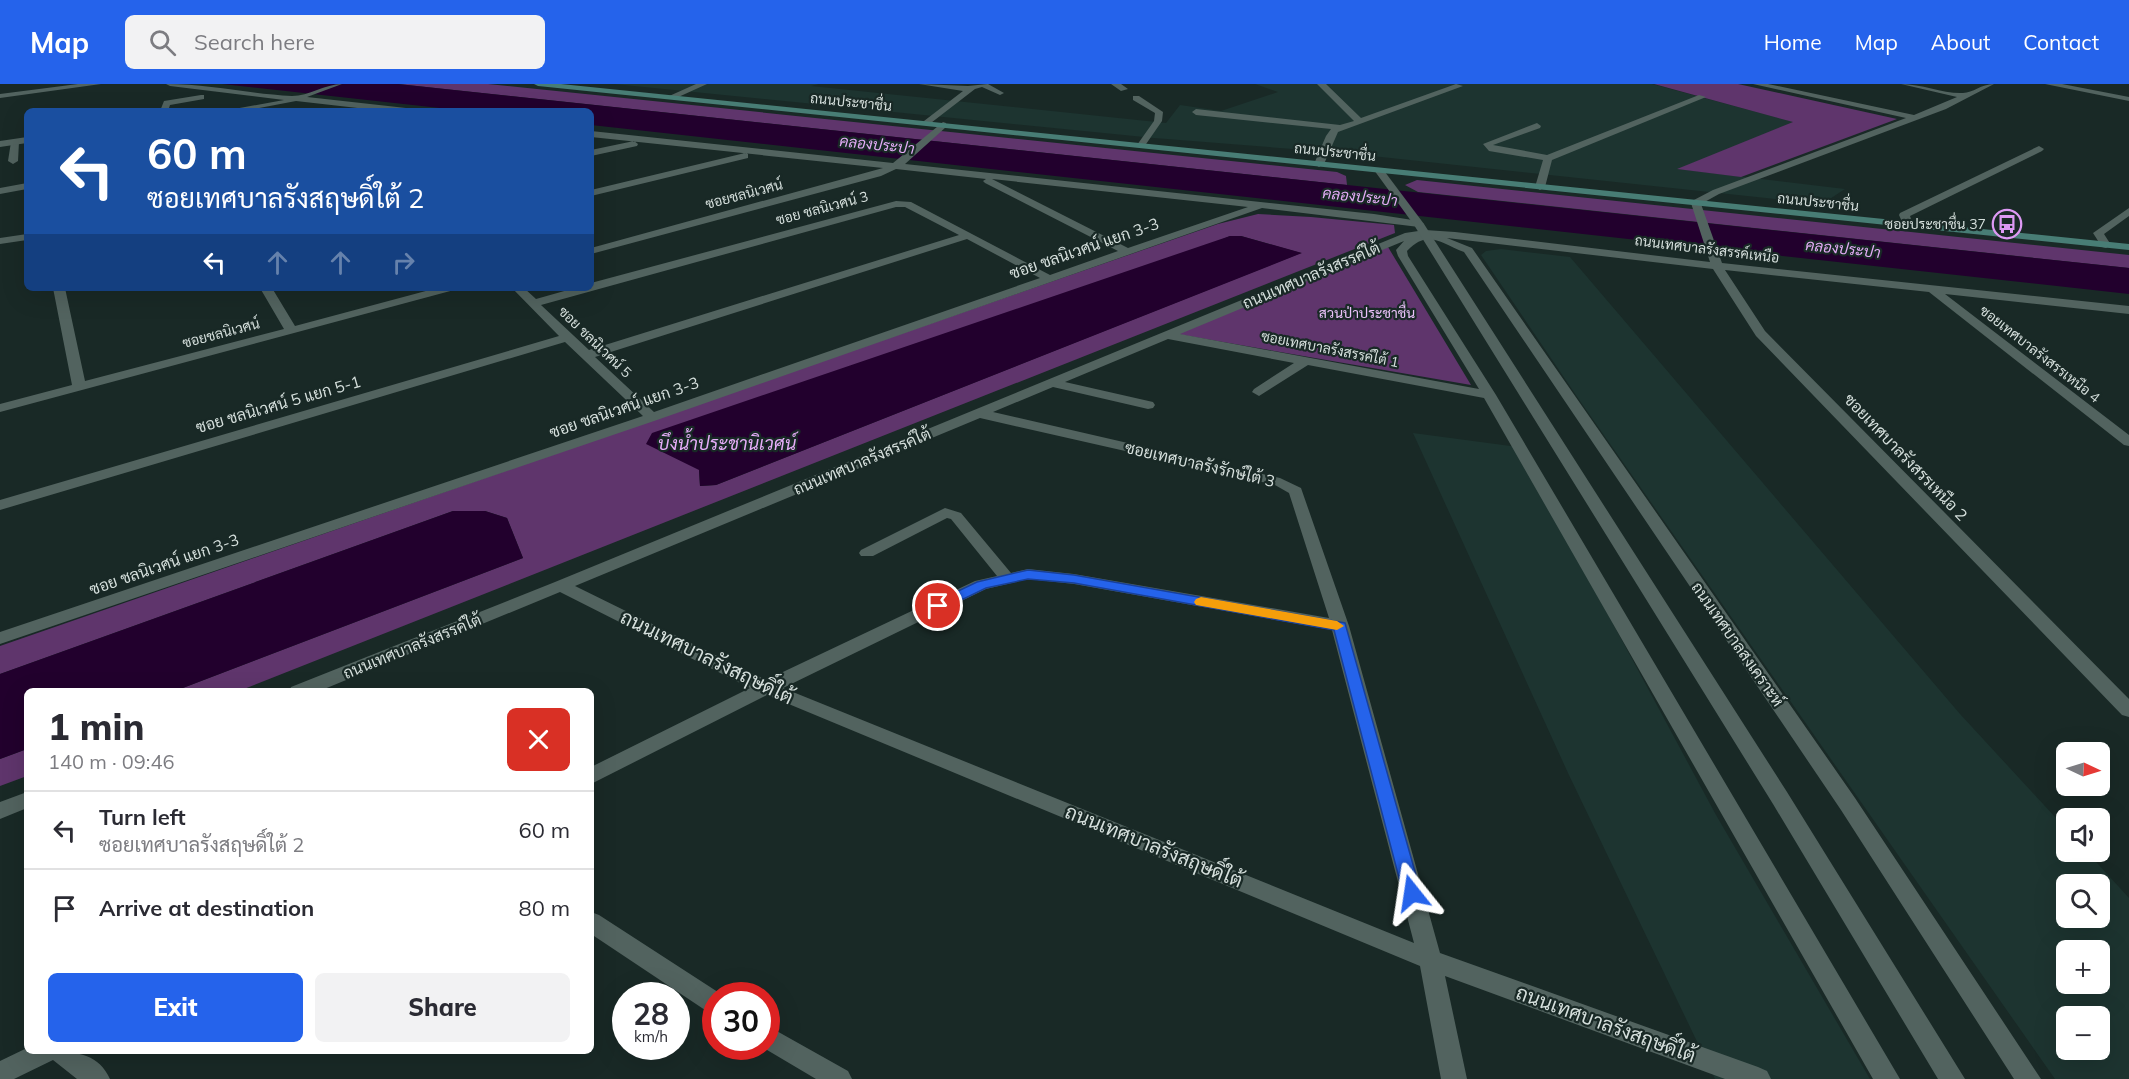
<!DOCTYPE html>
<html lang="en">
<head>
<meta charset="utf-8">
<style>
  body { margin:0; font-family:Mulish,Sarabun,sans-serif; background:#f2f2f3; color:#2b2b33; height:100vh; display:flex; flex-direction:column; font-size:22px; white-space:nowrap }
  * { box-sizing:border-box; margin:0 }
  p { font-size:20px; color:#7c7c81 }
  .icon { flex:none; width:33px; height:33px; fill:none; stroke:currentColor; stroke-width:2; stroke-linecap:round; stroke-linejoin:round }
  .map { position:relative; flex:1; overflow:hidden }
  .side { position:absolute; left:24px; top:604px; width:570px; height:366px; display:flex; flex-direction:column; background:#fff; border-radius:9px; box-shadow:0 6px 24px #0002 }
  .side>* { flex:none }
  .guide { position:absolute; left:24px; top:24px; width:570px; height:183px; border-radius:9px; box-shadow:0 6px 24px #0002; background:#1a4fa0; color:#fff; overflow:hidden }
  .needle { width:39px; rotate:94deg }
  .controls { position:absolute; left:2056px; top:658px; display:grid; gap:12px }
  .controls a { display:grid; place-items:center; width:54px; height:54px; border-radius:9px; background:#fff; box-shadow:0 6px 24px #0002; font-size:30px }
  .speed { position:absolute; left:612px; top:898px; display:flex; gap:12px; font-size:30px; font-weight:700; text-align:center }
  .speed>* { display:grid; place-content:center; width:78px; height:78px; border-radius:50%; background:#fff; box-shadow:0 6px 24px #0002; line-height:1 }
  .speed small { font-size:15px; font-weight:400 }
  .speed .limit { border:9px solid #d22; background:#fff; color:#111 }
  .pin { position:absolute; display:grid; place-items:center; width:51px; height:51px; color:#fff; margin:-26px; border:3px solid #fff; border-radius:50%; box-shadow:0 2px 6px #0007 }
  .me { position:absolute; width:66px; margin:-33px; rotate:345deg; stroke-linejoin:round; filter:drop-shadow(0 0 4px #0008) }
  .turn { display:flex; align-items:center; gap:21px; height:126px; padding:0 24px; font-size:27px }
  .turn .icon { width:78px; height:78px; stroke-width:2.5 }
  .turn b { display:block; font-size:42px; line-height:51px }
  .lanes { display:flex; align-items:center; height:57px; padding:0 24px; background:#0003; justify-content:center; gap:30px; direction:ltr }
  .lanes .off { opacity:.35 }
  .round { display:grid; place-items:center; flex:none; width:63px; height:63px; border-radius:9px; background:#f2f2f3 }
  .overview { display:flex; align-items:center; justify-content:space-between; height:102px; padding:0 24px }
  h1 { font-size:36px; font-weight:800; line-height:45px }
  .primary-button { display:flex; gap:12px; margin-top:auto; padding:12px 24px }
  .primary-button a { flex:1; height:69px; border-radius:9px; background:#2563eb; color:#fff; font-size:24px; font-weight:800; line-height:69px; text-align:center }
  .primary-button a+a { background:#f2f2f3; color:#2b2b33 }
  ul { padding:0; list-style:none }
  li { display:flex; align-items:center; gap:18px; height:78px; padding:0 24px; border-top:2px solid #e1e1e2 }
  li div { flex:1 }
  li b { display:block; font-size:22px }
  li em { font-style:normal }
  header { display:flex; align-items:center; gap:36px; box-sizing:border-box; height:84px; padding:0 30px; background:#2563eb; color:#fff }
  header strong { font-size:28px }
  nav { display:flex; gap:33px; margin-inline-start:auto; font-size:21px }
  .search { width:420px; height:54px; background:#f2f2f3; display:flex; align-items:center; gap:15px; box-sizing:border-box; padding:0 21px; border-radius:9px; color:#7c7c81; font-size:22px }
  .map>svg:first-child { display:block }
</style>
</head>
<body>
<header>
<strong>Map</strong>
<div class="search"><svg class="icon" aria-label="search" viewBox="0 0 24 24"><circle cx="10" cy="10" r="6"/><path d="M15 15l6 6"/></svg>Search here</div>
<nav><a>Home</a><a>Map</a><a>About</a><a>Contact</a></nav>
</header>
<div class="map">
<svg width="2129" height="995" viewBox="0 0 2129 995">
  <rect width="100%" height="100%" fill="#192926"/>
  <path fill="#1d3430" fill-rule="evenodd" d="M614 0H819L811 2 1166 39 1180 21 1221 27 1278 8 1255 0H1652L1794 38 1679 85 1845 105 1822 120 1344 69 1154 54Z
    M1501 165 1570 173 1960 630 2067 746V768H2087L2129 814V995H2055L1580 317 1481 171 1486 167ZM2067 801H2100V834H2067ZM2067 867H2100V900H2067ZM2067 933H2100V966H2067Z
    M1413 349 1518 363 1716 731 1870 995H1715L1568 689Z"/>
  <path fill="#5f356c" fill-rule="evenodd" d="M398 0H488L1337 88 1346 92 1347 101Z
    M1654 0H1738L1897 35 1741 93 1677 85 1793 38Z
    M1417 96 2129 171V184L1418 108 1405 101Z
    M1258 130 1311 133 1394 141 1395 149 239 607H175L523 474 507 434 485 427H453L0 590V562L1218 140ZM1230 152H1241L1301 169 716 401 700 402 699 386Z
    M1388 163 1471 301 1177 250Z
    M27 665V692L0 702V675Z"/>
  <path fill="#22002d" d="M222 0H398L2129 184V210L591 41V27H467Z
    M1230 152H1241L1302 169 716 401 700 402 699 386 646 360 652 349Z
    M453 427H485L507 434 523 474 175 607 27 608V665L0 675V590Z"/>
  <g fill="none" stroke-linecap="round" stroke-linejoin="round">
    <path fill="#52635f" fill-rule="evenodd" d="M201 11H204V15L170 21 168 27H160L164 17Z
      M1699 11 1706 13 1552 76 1545 103 1540 106 1535 103 1543 76 1489 67 1483 60 1537 39 1541 42 1540 44 1493 61 1547 71Z
      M15 55 19 58 18 77 13 80 8 77 11 58Z
      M2039 62 2044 65 2042 67 1910 132 1913 140 1912 142 1903 140 1899 131 1900 129Z"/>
    <path fill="#52635f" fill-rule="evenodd" d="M78 0H101L0 14V10Z
      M166 0C209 0 250 10 292 12 309 12 325 0 342 0L307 13 406 24 410 27H384L296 17 243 27H223L284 16 170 2Z
      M696 0H707L674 15 667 13Z
      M919 0 968 2 988 0 1004 9 1000 11 982 3 975 5 927 42 923 39 924 37 963 7Z
      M1111 0H1121L1128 5 1121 7Z
      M1317 0H1326L1361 34 1456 0 1463 2 1338 48 1324 80 1319 83 1314 80 1326 52 1331 45 1196 31 1192 28 1196 25 1340 41 1354 37Z
      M1753 0H1768L1914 31 1957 13 1901 0C1922 0 1944 10 1963 9 1973 9 1981 0 1994 0L1946 25 1719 110 1701 120 1722 179 2129 222V230L1945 210 2129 351V362L2124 361 1929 208 1725 186 1765 247 2129 615V633L2122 631 1756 252 1713 185 1447 154 1472 164 1855 714 2041 995H2014L1841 726 1464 168C1440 159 1428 145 1407 167L1408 172 1496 311 1900 995H1873L1484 314 1308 281 1259 312 1252 308 1254 305 1294 279 1168 255 1065 298 1153 318 1155 321 1153 324 1148 325 1053 303 993 328 1280 394 1301 404 1349 542 1440 869 1758 983 1767 987 1771 995H1725L1445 892 1467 995H1441L1420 882 767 611 591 700V683L750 604 560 508 317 608H289L291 603 555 498 1405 149 1425 146 1455 148 1710 178 1691 119 1692 117 1713 106 1906 34ZM1404 157 1396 166 1398 172 1479 305 1180 250ZM980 334 1275 401 1289 409 1329 534 1074 490 1028 485 1011 489 961 429 945 424 861 466 859 469 861 472H873L947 434 951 435 997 492 975 497 766 596 575 502ZM1028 495 1074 500 1332 546 1414 859 783 604 986 505Z
      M2045 0H2062L2129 13V17Z
      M1133 12H1139L1163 28 1162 37 1144 63 1141 64 1137 61 1154 37 1155 29 1133 16Z
      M943 38 946 39V43L905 80 1374 130 1419 137 1424 140 1419 143 1262 124 657 336 0 560V548L643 332 565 258 0 426V416L559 252 512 204H524L536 215 575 204H591V199L896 117 911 118 1050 191 1118 167 985 99 983 97 986 95 896 85 881 92 591 170V164L883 84 591 53V47L893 79ZM992 95 1248 123 1128 164ZM896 123H905L959 151 589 266 541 221ZM967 155 1040 194 654 328 595 273Z
      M27 53V59L0 63V57Z
      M634 57 638 60 637 62 591 72V66Z
      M745 69 748 70V74L591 112V106Z
      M27 99V105L0 110V104Z
      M2129 124V132L2104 150 2111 161 2106 164 2102 163 2093 149Z
      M27 150V156L0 160V154Z
      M53 204H65L85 297 284 245 260 204H272L295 242 437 204H456L454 206 0 328V320L72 301Z
      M27 708V724L0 735V718Z
      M591 828 599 831 724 912H716V931L708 928 591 850Z
      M766 941 848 987 852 995H816L762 963H766Z
      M27 964V968C58 968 95 961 110 995H77L53 976 14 995H0V977Z"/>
    <path fill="#52635f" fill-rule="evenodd" d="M1376 84H1382L1424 140 1787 708 1965 995H1938L1773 720 1414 141 1374 86Z"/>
    <path fill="#487d75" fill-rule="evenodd" d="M534 0H561L2129 160V166L538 2Z"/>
  </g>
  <path fill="#2563eb" stroke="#184099" stroke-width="1.5" d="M1028 486 1074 491 1345 539 1421 809 1418 814 1412 817 1406 814 1403 809 1334 546 1074 499 1028 495 986 504 943 525H933L931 522 933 519 977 498Z"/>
  <path fill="#f59e0b" d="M1201 513 1337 537 1344 542 1337 546 1196 521 1194 518 1196 515Z"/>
  <defs>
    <g id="bus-ring" transform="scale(1.5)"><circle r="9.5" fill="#192926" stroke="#dd99f4" stroke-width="1.5"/><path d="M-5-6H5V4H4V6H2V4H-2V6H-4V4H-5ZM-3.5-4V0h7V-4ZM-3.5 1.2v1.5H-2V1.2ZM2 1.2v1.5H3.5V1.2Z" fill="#dd99f4"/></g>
  </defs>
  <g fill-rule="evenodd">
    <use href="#bus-ring" x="2007" y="140"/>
  </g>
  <g text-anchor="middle" stroke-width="4.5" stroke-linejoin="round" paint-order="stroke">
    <g font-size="14" fill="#d5dfdc" stroke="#192926">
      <text transform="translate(851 18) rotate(6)" y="5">ถนนประชาชื่น</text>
      <text transform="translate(1335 68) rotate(6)" y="5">ถนนประชาชื่น</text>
      <text transform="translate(744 110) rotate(-15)" y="5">ซอยชลนิเวศน์</text>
      <text transform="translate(1818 118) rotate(6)" y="5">ถนนประชาชื่น</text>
      <text transform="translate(822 124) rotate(-15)" y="5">ซอย ชลนิเวศน์ 3</text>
      <text transform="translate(1707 165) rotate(7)" y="5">ถนนเทศบาลรังสรรค์เหนือ</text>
      <text transform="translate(221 249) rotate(-15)" y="5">ซอยชลนิเวศน์</text>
      <text transform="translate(595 258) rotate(44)" y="5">ซอย ชลนิเวศน์ 5</text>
      <text transform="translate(1330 265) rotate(11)" y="5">ซอยเทศบาลรังสรรค์ใต้ 1</text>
      <text transform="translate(2040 270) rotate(38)" y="5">ซอยเทศบาลรังสรรเหนือ 4</text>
    </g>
    <g font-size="14" fill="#d5dfdc" stroke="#192926" text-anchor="end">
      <text x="1986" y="145">ซอยประชาชื่น 37</text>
    </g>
    <g font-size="14" fill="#edc3fc" stroke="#192926">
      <text x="1367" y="234">สวนป่าประชาชื่น</text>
    </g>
    <g font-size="15" font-style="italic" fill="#e5adf8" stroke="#192926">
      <text transform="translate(877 61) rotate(6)" y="5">คลองประปา</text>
      <text transform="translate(1360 113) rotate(6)" y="5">คลองประปา</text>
      <text transform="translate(1843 165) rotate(6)" y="5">คลองประปา</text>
    </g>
    <g font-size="16" fill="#d5dfdc" stroke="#192926">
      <text transform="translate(1084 164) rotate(-19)" y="6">ซอย ชลนิเวศน์ แยก 3-3</text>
      <text transform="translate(1311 191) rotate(-23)" y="6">ถนนเทศบาลรังสรรค์ใต้</text>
      <text transform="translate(278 320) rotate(-16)" y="6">ซอย ชลนิเวศน์ 5 แยก 5-1</text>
      <text transform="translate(624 323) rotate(-19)" y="6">ซอย ชลนิเวศน์ แยก 3-3</text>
      <text transform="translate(1906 373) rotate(46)" y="6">ซอยเทศบาลรังสรรเหนือ 2</text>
      <text transform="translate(862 377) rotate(-23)" y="6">ถนนเทศบาลรังสรรค์ใต้</text>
      <text transform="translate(1200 380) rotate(13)" y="6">ซอยเทศบาลรังรักษ์ใต้ 3</text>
      <text transform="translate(164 480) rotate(-19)" y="6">ซอย ชลนิเวศน์ แยก 3-3</text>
      <text transform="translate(1738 560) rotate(55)" y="6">ถนนเทศบาลสงเคราะห์</text>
      <text transform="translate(412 562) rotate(-22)" y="6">ถนนเทศบาลรังสรรค์ใต้</text>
    </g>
    <g font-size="18" font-style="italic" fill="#e5adf8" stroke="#192926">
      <text x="727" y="366">บึงน้ำประชานิเวศน์</text>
    </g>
    <g font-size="20" fill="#d5dfdc" stroke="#192926">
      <text transform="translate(707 573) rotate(26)" y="7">ถนนเทศบาลรังสฤษดิ์ใต้</text>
      <text transform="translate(1154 762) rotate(22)" y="7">ถนนเทศบาลรังสฤษดิ์ใต้</text>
      <text transform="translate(1606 940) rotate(20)" y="7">ถนนเทศบาลรังสฤษดิ์ใต้</text>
    </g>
  </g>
</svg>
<div class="controls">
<a><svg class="needle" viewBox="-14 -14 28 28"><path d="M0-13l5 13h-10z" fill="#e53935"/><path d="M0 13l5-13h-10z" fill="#7c7c81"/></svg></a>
<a><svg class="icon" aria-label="sound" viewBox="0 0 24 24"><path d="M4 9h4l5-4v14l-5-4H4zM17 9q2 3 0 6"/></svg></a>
<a><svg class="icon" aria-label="search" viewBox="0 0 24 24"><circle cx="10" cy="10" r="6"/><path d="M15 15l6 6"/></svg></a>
<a>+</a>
<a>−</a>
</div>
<div class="speed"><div>28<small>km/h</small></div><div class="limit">30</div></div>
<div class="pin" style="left:938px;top:522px;background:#d93025"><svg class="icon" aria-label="arrive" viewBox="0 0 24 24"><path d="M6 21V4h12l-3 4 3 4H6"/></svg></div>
<svg class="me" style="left:1412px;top:809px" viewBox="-20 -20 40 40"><path d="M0-17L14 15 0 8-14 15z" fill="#2563eb" stroke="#fff" stroke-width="4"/></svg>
<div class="guide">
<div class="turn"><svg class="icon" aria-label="left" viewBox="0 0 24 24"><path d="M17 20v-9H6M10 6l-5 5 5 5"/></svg><div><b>60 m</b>ซอยเทศบาลรังสฤษดิ์ใต้ 2</div></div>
<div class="lanes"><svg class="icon" aria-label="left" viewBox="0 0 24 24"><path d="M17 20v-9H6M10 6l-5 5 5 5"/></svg><svg class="icon off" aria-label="ahead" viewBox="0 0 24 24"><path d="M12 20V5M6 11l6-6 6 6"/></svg><svg class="icon off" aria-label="ahead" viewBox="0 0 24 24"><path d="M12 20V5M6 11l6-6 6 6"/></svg><svg class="icon off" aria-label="right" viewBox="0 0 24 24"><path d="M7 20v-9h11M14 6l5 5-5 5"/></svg></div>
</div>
<section class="side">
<div class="overview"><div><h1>1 min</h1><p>140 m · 09:46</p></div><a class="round" style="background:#d93025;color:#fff"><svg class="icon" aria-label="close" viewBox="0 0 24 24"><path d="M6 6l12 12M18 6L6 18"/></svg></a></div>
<ul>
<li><svg class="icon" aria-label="left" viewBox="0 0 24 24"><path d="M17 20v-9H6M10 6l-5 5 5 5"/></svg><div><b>Turn left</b><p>ซอยเทศบาลรังสฤษดิ์ใต้ 2</p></div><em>60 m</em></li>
<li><svg class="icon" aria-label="arrive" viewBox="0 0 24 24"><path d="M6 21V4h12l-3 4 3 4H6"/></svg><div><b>Arrive at destination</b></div><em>80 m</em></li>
</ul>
<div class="primary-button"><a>Exit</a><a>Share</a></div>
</section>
</div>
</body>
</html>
